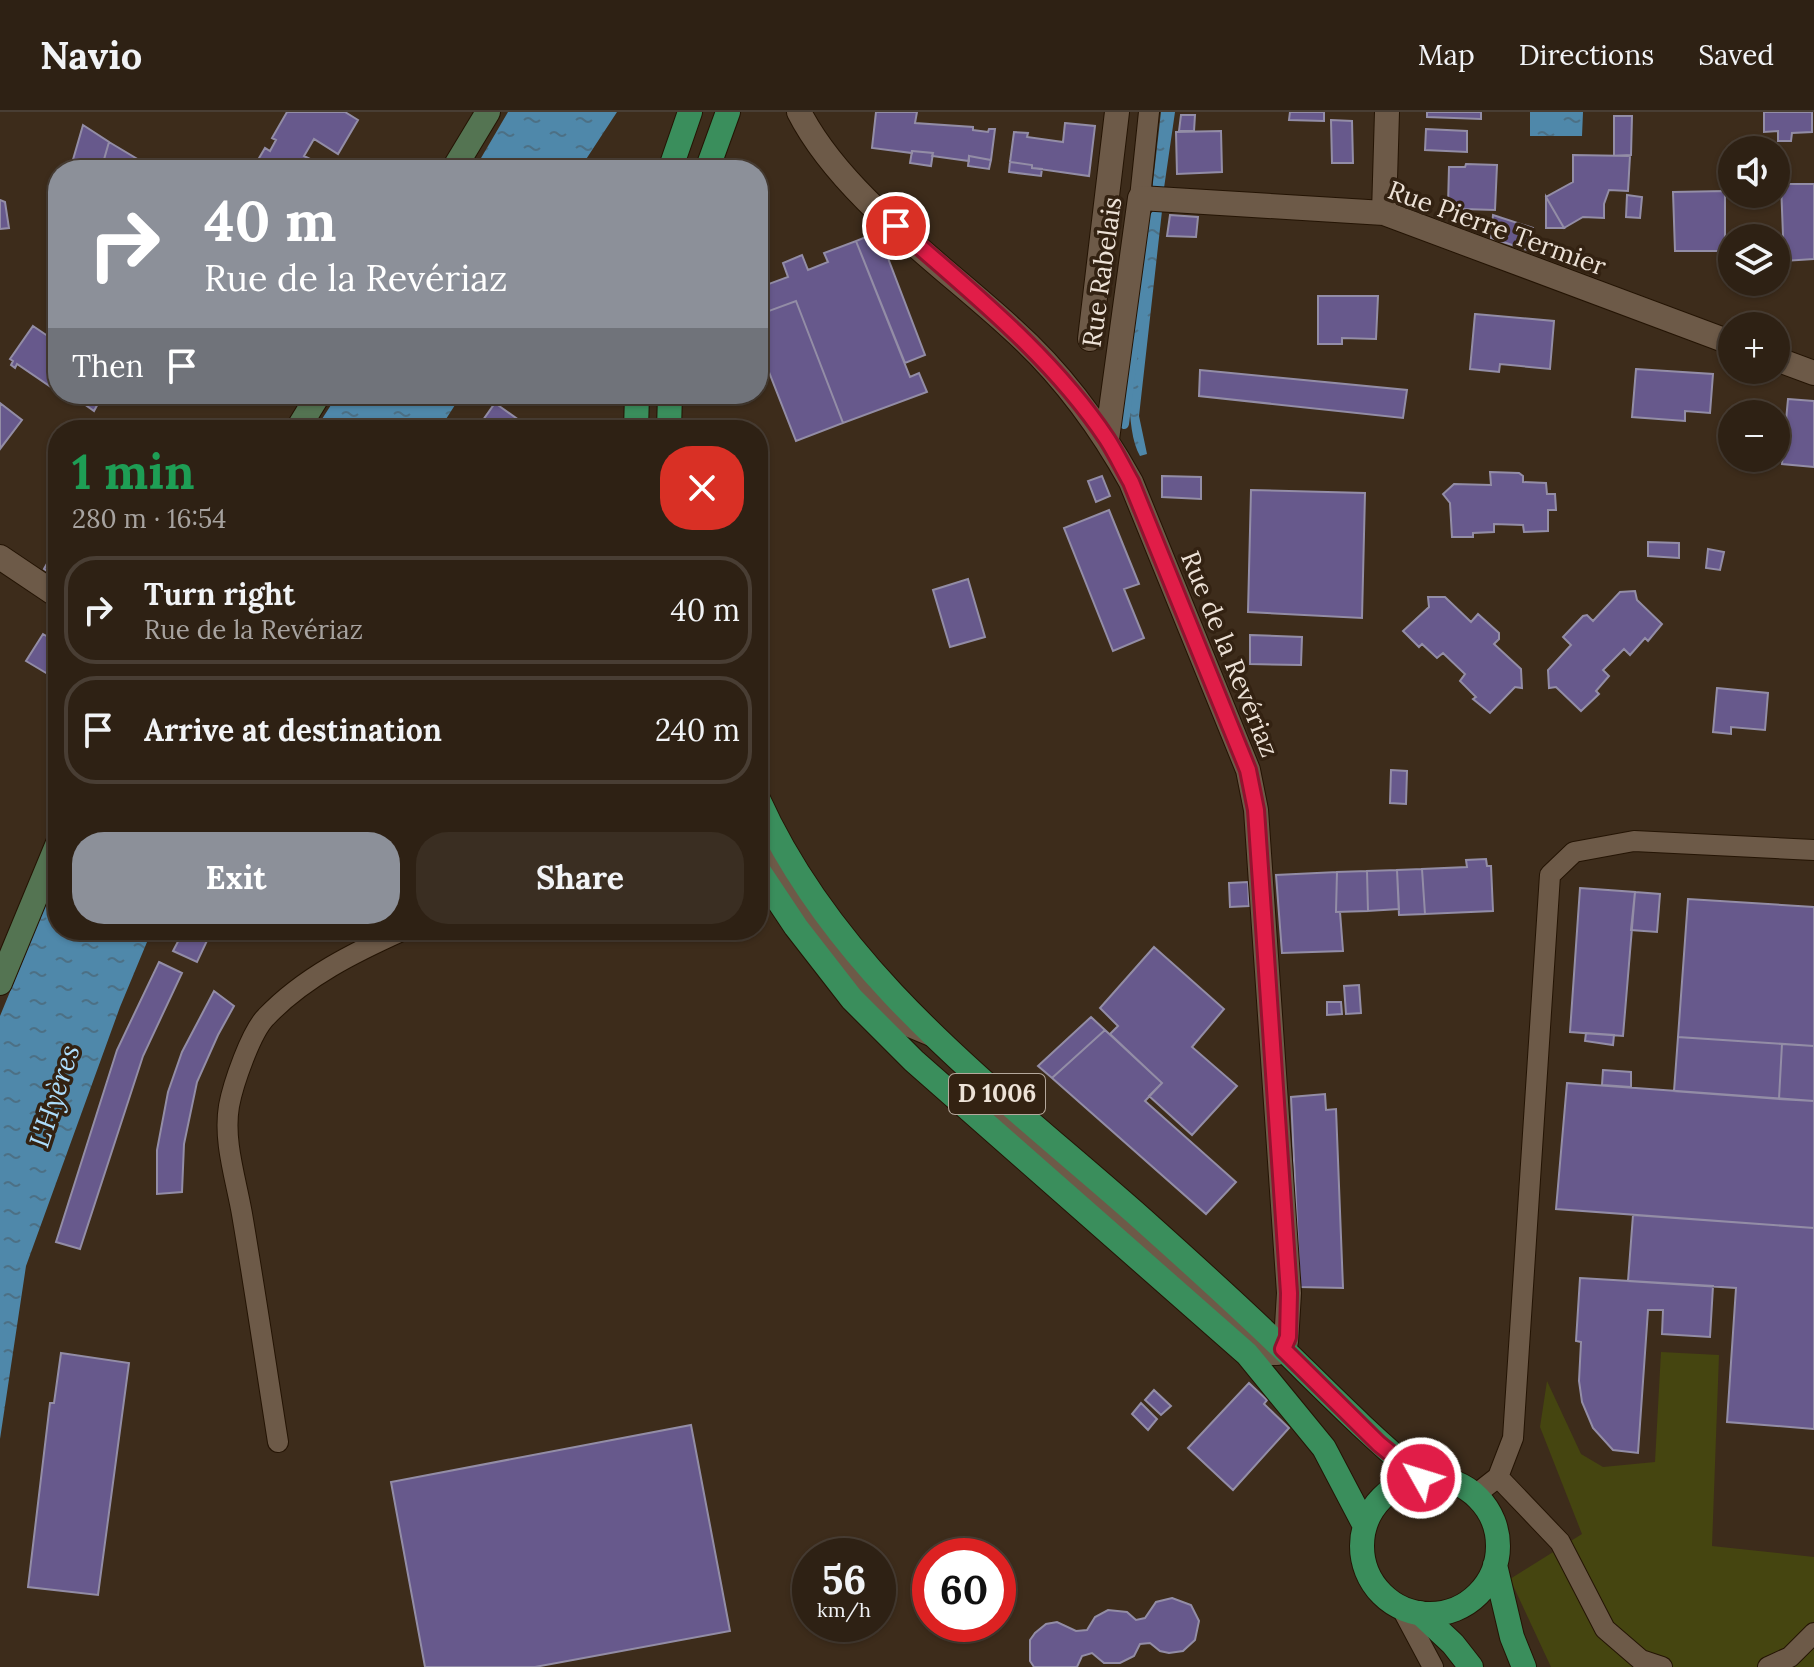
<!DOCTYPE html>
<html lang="en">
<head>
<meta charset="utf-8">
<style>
  body { margin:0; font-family:Lora,serif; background:#3a2e22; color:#f1f3f6; height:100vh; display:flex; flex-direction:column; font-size:30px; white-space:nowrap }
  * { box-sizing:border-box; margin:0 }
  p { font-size:26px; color:#a7a3a0 }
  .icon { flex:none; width:44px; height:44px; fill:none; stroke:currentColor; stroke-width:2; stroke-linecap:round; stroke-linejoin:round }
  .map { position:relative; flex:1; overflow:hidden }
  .side { position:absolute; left:48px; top:308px; width:720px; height:520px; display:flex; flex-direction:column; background:#2e2114; border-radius:32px; box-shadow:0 2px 6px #0004,0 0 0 2px #493e34 }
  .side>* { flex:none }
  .guide { position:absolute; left:48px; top:48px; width:720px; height:244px; border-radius:32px; box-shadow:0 2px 6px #0004,0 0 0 2px #493e34; background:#8c9099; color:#fff; overflow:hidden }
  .controls { position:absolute; left:1718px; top:24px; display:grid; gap:16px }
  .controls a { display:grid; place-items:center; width:72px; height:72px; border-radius:50%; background:#2e2114; box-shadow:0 2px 6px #0004,0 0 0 2px #493e34; font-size:40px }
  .speed { position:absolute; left:792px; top:1426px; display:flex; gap:16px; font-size:40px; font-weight:700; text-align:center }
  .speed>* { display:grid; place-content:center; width:104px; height:104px; border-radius:50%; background:#2e2114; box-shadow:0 2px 6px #0004,0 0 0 2px #493e34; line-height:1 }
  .speed small { font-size:20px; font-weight:400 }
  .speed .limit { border:12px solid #d22; background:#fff; color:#111 }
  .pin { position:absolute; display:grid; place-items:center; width:68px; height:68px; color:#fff; margin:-34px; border:4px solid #fff; border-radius:50%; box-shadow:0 2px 8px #0007 }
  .me { position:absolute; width:88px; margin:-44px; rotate:309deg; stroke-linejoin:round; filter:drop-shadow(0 0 6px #0008) }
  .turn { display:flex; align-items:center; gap:28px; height:168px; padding:0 24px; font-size:36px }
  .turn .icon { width:104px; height:104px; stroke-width:2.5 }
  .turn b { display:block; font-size:56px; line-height:68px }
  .then { display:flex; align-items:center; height:76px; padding:0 24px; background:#0003; gap:16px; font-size:30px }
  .round { display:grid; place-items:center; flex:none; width:84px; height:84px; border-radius:32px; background:#3a2e22 }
  .summary { display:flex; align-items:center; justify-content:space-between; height:136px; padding:0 24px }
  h1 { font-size:48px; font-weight:700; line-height:60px; color:#1e9e55 }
  .primary-button { display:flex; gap:16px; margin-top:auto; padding:16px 24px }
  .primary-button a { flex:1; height:92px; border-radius:32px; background:#8c9099; color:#fff; font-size:32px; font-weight:700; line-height:92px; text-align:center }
  .primary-button a+a { background:#3a2e22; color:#f1f3f6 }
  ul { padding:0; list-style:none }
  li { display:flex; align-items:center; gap:24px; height:108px; margin:0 16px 12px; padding:0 8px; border:4px solid #493e34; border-radius:32px }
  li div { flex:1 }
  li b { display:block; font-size:30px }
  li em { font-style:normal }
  header { display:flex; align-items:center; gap:48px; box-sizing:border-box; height:112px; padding:0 40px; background:#2e2114; border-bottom:2px solid #493e34 }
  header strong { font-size:38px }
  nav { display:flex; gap:44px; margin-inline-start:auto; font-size:28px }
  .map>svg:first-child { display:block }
</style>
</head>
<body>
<header>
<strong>Navio</strong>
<nav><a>Map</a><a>Directions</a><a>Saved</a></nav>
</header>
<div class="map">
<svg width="1814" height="1555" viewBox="0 0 1814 1555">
  <defs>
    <pattern id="water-ripples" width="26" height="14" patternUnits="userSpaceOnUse" patternTransform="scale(2)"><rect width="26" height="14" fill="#4f88aa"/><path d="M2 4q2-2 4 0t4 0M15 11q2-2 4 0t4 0" fill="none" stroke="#4c7085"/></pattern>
  </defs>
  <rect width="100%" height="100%" fill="#3d2c1b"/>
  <path fill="#454510" d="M1661 1240 1719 1243 1712 1434 1814 1445V1555H1551L1510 1467 1582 1422 1540 1315 1547 1269 1581 1342 1603 1355 1655 1350Z"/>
  <path fill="url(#water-ripples)" d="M508 0H617L579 58H474Z
    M1161 0H1175L1163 83 1152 79Z
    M1530 0H1583L1582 24H1530Z
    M1153 99H1162L1139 304 1147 342 1140 344C1115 301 1141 157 1149 104Z
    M338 282H462L439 318H315Z
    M58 763V818H152L120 895 26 1154 0 1327V904Z"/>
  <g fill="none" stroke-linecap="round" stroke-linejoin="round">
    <path stroke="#4f88aa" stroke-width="10" d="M1124 312 1134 231"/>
  </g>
  <path fill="#67598c" stroke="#938da6" stroke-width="2" d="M287 0H345L358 8 338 42 314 27 304 44 312 48 306 58H252L265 36 270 39 276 28 272 26Z
    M876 0H917L915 11 973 15V18L988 20 989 17H995L991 48 969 44V49L932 44 933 41 912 39V41L872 36Z
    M1290 0H1324V9L1289 8Z
    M1427 0H1481V7L1427 5Z
    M1764 0H1812V20L1792 21 1791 29H1778V19L1764 20Z
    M1181 3H1195L1194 19H1179Z
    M1614 4H1632L1631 43 1614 44Z
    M1331 8 1352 9 1353 51H1332Z
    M1065 11 1095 14 1089 64 1032 56V53L1010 50 1014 20 1028 21 1027 25 1063 30Z
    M83 13 109 30 101 58H70Z
    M1426 17 1467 19V40L1425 38Z
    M1221 19 1222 60 1177 62 1176 20Z
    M109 30 144 51 142 58H101Z
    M912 39 933 41 931 54 910 51Z
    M1573 43 1630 44 1628 79 1609 78 1604 92V106L1583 105 1564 116 1546 85 1573 70Z
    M969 44 991 48 989 57 968 54Z
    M1010 50 1032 53V56L1042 57 1041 64 1009 60Z
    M1466 52 1497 53 1495 98 1463 97V93H1448L1449 55H1465Z
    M1781 72H1814V147L1784 149Z
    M1725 79V139H1675L1673 80Z
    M1627 83 1642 85 1640 106 1626 105Z
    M1546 85 1564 116H1546Z
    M0 88 5 90 9 116 0 117Z
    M1170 103 1198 105 1196 125 1167 124Z
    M1493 103 1533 116 1530 139 1491 126Z
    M878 120 925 243 905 251 856 129Z
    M856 129 910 265 919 261 927 280 843 311 796 189 758 203V176L788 165 783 151 802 143 808 158 828 150 824 141Z
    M1318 184H1378L1376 227 1342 226V232H1318Z
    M796 189 843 311 796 329 758 232V203Z
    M1475 202 1554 209 1550 257 1500 252 1499 260 1470 257Z
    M33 214 58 231V265L51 275 17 252 15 256 11 253 13 249 10 247Z
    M1636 257 1713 262 1710 301 1685 299V309L1632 305Z
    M1200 258 1407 278 1403 306 1199 284Z
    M70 282H91L100 288 94 299Z
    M1788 287 1814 289V355L1782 352Z
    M0 291 22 308 0 337Z
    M495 291 533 318H476Z
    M1490 360 1519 361 1523 364V370L1546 371 1547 382H1555L1556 398H1548V419L1524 420 1523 413 1494 412V420L1473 421V425H1452L1450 391 1443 382 1454 372 1491 373Z
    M1102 364 1110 384 1096 390 1088 369Z
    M1162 364 1201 365V387L1162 385Z
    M1251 378 1365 381 1362 506 1248 500Z
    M1109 398 1139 472 1124 477 1144 526 1113 539 1064 416Z
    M1648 430 1679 431V446L1648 444Z
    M1708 437 1724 440 1720 458 1706 456Z
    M53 441 58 444 56 465 44 457Z
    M968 467 985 525 950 535 933 478Z
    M1635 479 1637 488 1662 512 1648 529 1645 526 1630 543 1624 537 1603 558 1609 564 1596 579 1599 582 1581 599 1556 575 1549 576 1548 558 1571 533 1563 525 1583 504 1587 503 1593 509 1620 480Z
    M1428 485H1445L1471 510 1478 502 1499 521V527L1494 532 1521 557 1522 576 1515 575 1490 601 1473 587 1476 585 1460 569 1465 562 1443 541 1437 546 1422 532 1419 535 1403 519 1429 495Z
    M43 522 58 531V568L26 549Z
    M1250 523 1302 525 1301 553 1250 552Z
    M1717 576 1768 581 1765 618 1731 615V622L1713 620Z
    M1391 658 1407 659 1406 692 1390 691Z
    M1486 747 1487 754H1491L1493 799 1425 802 1422 757 1467 755 1466 748Z
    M1422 757 1425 802 1399 803 1397 758Z
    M1397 758 1399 797 1368 799 1367 759Z
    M1367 759 1368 799 1336 800 1337 760Z
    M1337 760 1336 800H1340L1343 839 1282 841 1276 763Z
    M1248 770 1249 794 1230 795 1229 771Z
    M1580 776 1635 780 1623 924 1570 920Z
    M1635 780 1660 782 1657 820 1631 818Z
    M1688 787 1814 795V934L1678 925Z
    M184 818H212L197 850 173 839Z
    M1154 835 1224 897 1192 935 1237 974 1192 1023 1149 984 1162 971 1110 922 1118 914 1100 896Z
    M159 850 182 861 143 944 80 1137 56 1130 117 938Z
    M1359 873 1361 901 1346 902 1344 874Z
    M214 879 234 894 218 923 197 970 184 1032 182 1080 157 1082V1038L168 980 182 940Z
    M1327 890H1341L1342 902 1327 903Z
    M1091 905 1105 918 1052 966 1038 954Z
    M1105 918 1162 971 1145 989 1236 1070 1206 1102 1052 966Z
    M1586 921 1614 923 1613 933 1585 929Z
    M1678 925 1782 932 1779 987 1674 979Z
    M1782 932 1814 934V989L1779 987Z
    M1603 958 1631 960V975L1602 973Z
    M1567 971 1814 989V1116L1556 1097Z
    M1325 982 1326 998 1336 997 1343 1176 1300 1175 1291 985Z
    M1633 1103 1814 1116V1317L1727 1310 1736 1176 1628 1169Z
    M1580 1166 1713 1174 1710 1225 1662 1222 1663 1198H1648L1638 1341 1613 1338 1593 1316 1582 1290 1579 1269 1581 1230 1576 1229Z
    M61 1241 129 1251 98 1483 28 1475 50 1291H54Z
    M1249 1271 1267 1288 1264 1292 1289 1316 1233 1378 1188 1336Z
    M1154 1278 1171 1294 1161 1303 1145 1288Z
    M1141 1291 1157 1307 1148 1318 1132 1302Z
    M691 1313 730 1519 535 1555H425L391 1370Z
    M1172 1486 1191 1493 1199 1509 1195 1528 1183 1539 1169 1541 1160 1539 1150 1531 1140 1532 1134 1544 1120 1551H1104L1092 1541 1082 1544 1077 1555H1034L1030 1549V1528L1035 1521 1046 1512 1057 1510 1076 1519 1087 1518 1095 1505 1108 1498 1127 1500 1136 1508 1145 1506 1156 1490Z"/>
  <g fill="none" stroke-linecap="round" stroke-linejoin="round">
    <g stroke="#241404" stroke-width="22">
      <path id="lane" d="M1140 86 1149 0
        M758 722 808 805 893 908 931 924
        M278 1330C266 1254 255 1178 242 1102 236 1067 223 1029 229 994 233 972 251 920 266 905 304 865 355 840 404 818
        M1498 1365 1560 1430 1605 1517 1641 1548 1662 1555
        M1475 1383 1498 1365 1513 1326 1550 763 1574 740 1634 729 1814 738
        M1401 1495 1433 1555
        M1768 1555 1790 1545 1814 1521"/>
    </g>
    <g stroke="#241404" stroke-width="26">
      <path id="street" d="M799 0C842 84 943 153 1012 217 1060 260 1100 314 1131 370L1248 658 1256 698 1289 1181 1286 1230 1277 1241H1267L1012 1014 964 982
        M1384 101 1387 0
        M1090 227 1117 0
        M1776 247 1814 261
        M1107 327 1140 86 1384 101 1732 231
        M0 445 58 484"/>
    </g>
    <g stroke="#241404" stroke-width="26">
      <path id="secondary" d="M453 58 488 0
        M297 318 319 282
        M0 871 58 731"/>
    </g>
    <g stroke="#241404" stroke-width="26">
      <path id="primary" d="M670 58 690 0
        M707 58 728 0
        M636 318 637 282
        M669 318 670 282
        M758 687C838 865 1000 981 1142 1107 1190 1150 1238 1193 1284 1238 1329 1282 1372 1326 1421 1366
        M758 758 796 815 852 887 914 949 1247 1242 1324 1336 1365 1414
        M1362 1434a68 68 0 1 1 136 0a68 68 0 1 1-136 0Z
        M1495 1453 1512 1525 1524 1555
        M1420 1501 1453 1532 1471 1555"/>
    </g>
    <use href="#lane" stroke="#6d5a48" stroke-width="20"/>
    <use href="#street" stroke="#6d5a48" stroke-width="24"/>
    <use href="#secondary" stroke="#547452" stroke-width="24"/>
    <use href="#primary" stroke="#3a8e5c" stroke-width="24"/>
  </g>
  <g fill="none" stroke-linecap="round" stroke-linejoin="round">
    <g stroke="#92132f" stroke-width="20">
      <path id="route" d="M896 114C971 180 1052 244 1107 327 1116 341 1123 356 1131 370L1248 658 1256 698 1289 1181 1288 1225 1283 1237 1379 1332 1421 1366"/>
    </g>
    <use href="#route" stroke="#e11d48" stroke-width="14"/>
  </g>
  <g text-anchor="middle" stroke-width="7" stroke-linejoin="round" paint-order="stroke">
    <rect fill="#332212" stroke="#b5a89c" stroke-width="2" x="949" y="962" width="96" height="40" rx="6"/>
    <g font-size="24" font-weight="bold" fill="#ede2d7">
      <text x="997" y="990">D 1006</text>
    </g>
    <g font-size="26" fill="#ede2d7" stroke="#332212">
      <text transform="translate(1497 116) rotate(20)" y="9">Rue Pierre Termier</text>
      <text transform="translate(1102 160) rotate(-82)" y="9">Rue Rabelais</text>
      <text transform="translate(1230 542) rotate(68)" y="9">Rue de la Revériaz</text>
    </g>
    <g font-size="28" font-style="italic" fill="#adddfc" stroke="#332212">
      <text transform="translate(54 984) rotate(-72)" y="10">L'Hyères</text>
    </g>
  </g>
</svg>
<div class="controls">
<a><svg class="icon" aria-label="sound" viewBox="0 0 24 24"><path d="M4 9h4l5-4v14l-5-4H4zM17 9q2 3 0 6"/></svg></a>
<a><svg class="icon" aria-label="layers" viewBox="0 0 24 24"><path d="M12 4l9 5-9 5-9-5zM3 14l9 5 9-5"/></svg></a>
<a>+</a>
<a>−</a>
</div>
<div class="speed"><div>56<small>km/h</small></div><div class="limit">60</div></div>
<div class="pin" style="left:896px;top:114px;background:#d93025"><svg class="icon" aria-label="arrive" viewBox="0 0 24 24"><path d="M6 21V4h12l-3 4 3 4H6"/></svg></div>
<svg class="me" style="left:1421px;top:1366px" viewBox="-20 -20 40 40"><circle r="17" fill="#e11d48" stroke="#fff" stroke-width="3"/><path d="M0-11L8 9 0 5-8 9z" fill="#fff"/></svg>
<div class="guide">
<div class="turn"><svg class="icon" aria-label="right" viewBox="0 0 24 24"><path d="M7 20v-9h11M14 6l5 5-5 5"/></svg><div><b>40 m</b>Rue de la Revériaz</div></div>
<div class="then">Then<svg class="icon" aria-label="arrive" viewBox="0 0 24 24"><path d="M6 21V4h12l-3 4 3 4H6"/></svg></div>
</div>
<section class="side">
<div class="summary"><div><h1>1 min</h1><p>280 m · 16:54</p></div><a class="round" style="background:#d93025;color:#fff"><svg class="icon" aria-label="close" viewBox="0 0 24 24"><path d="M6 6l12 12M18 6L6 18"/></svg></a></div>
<ul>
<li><svg class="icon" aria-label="right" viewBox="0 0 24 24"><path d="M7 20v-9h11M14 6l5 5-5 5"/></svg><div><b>Turn right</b><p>Rue de la Revériaz</p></div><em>40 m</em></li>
<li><svg class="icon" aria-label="arrive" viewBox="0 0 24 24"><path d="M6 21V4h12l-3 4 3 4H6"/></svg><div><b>Arrive at destination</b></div><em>240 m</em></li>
</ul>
<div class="primary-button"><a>Exit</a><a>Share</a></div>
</section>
</div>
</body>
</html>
